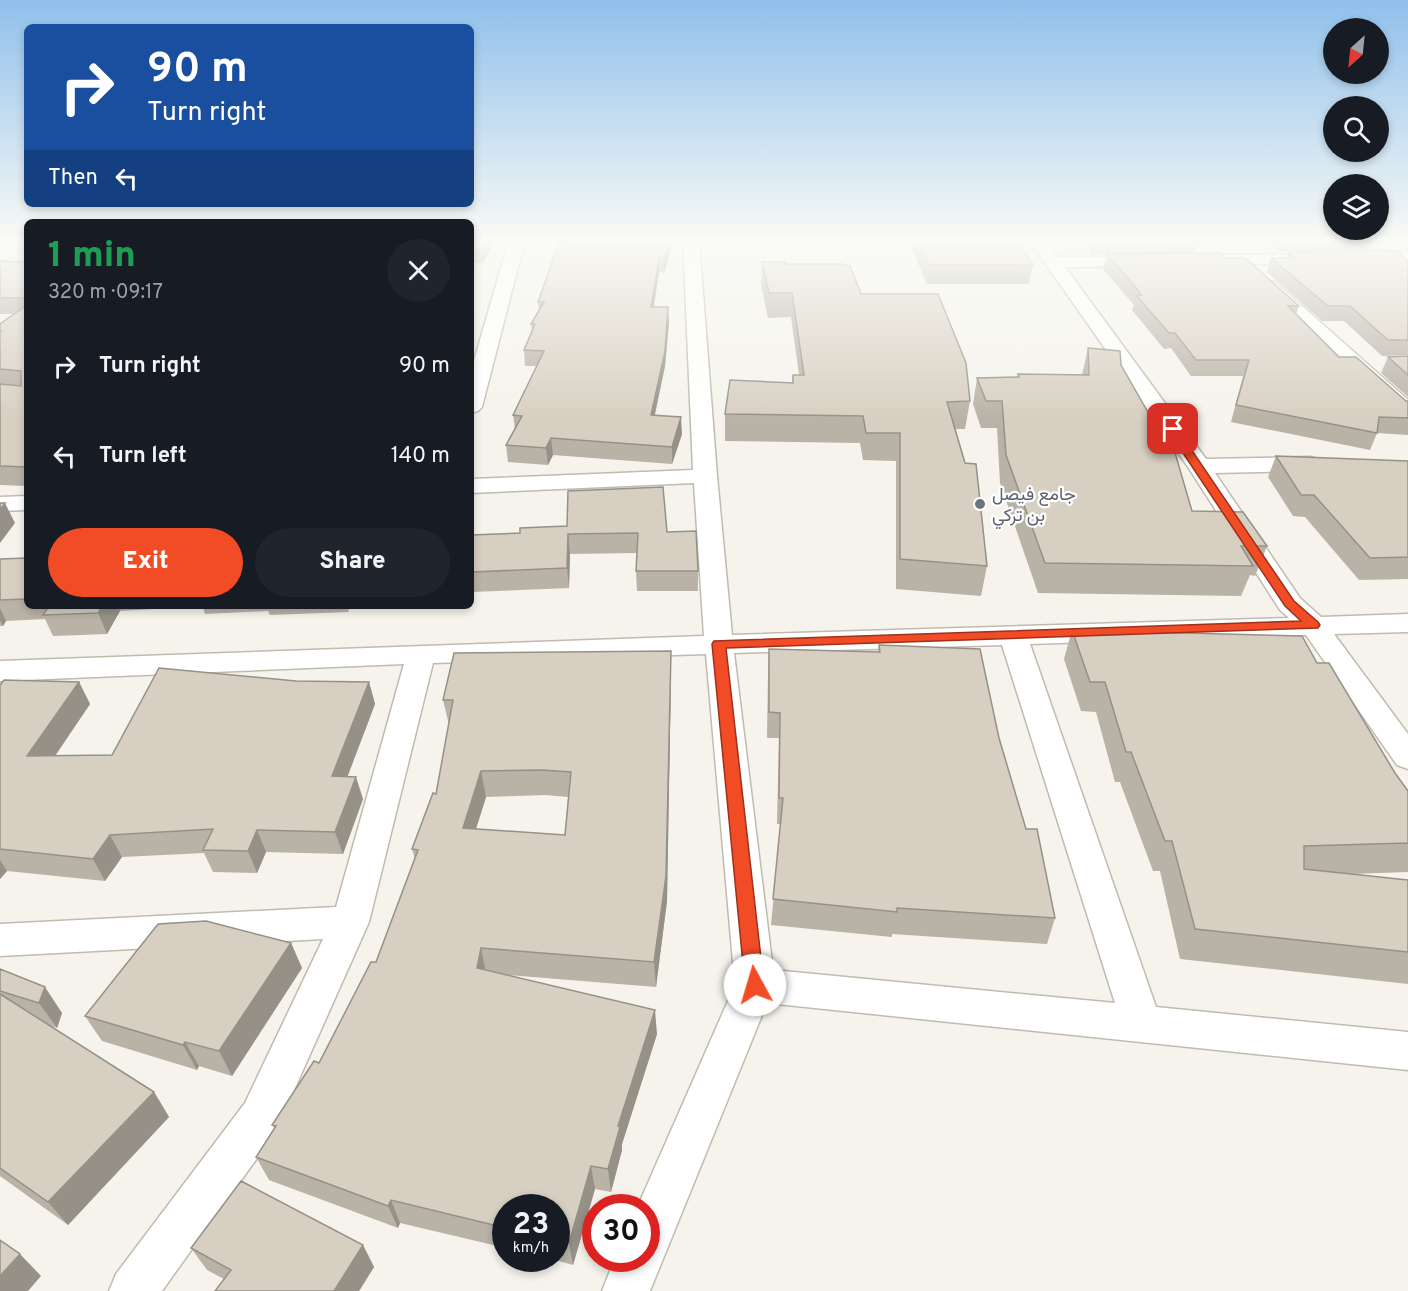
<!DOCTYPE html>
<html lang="en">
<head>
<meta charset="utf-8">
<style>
  body { margin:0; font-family:Overpass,Vazirmatn,sans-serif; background:#20242c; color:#f1f3f6; height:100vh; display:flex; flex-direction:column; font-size:22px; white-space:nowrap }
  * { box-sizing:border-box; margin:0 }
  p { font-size:20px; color:#9ea1a6 }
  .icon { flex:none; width:33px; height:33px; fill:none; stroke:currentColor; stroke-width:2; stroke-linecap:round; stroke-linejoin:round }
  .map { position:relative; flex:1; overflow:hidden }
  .sheet { position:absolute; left:24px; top:219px; width:450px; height:390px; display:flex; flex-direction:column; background:#171b24; border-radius:9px; box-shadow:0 3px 9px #0003 }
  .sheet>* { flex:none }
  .guide { position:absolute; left:24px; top:24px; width:450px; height:183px; border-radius:9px; box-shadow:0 3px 9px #0003; background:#1a4fa0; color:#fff; overflow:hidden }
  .needle { width:39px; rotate:207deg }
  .fabs { position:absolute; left:1323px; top:18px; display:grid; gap:12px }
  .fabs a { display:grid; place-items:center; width:66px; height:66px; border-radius:50%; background:#171b24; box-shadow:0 3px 9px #0003; font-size:30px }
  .speed { position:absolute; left:492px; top:1194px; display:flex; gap:12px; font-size:30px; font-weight:700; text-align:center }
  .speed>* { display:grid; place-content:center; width:78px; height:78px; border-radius:50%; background:#171b24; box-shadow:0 3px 9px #0003; line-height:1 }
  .speed small { font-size:15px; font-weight:400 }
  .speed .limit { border:9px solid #d22; background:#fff; color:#111 }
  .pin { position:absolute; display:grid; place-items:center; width:51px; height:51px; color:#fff; margin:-26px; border-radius:12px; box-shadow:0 3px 9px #0006 }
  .me { position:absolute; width:66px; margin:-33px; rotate:354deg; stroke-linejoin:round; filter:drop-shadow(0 0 4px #0008) }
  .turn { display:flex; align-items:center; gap:21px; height:126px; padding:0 24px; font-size:27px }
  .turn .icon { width:78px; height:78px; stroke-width:2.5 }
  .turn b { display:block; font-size:42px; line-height:51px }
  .then { display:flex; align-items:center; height:57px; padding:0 24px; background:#0003; gap:12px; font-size:22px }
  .round { display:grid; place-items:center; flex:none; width:63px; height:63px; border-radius:32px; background:#20242c }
  .headline { display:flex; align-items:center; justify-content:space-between; height:102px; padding:0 24px }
  h1 { font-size:36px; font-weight:800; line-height:45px; color:#1e9e55 }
  .button { display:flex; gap:12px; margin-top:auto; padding:12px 24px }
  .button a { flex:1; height:69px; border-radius:36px; background:#f24c26; color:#fff; font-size:24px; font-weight:800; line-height:69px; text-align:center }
  .button a+a { background:#20242c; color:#f1f3f6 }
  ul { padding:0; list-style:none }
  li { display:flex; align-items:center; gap:18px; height:90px; padding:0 24px }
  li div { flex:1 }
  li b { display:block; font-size:22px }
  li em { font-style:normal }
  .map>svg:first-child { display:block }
</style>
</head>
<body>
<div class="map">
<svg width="1408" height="1291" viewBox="0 0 1408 1291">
  <rect width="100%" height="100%" fill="#f5f3ec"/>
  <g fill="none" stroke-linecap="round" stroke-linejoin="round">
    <g stroke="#c1bbae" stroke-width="3">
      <path id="minor" d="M0 240H11L0 247Z
        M509 240H525L482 407 478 411 471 413V371Z
        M683 240H699L717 476 732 635 1289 618 1280 610 1188 467 1029 240H1045L1058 257H1148L1150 261 1142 266 1065 267 1206 459 1310 457 1318 459 1321 464 1318 469 1310 471 1215 473 1300 598 1321 617 1408 614V632L1334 634 1408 734V769L1397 765 1306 635 1030 644 1156 1007 1408 1032V1070L767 1003 650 1291H602L615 1258H646V1208H637L735 985 706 654 433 663 369 922 275 1133 162 1291H109L116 1274 245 1103 323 939 0 956V924L336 907 404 664 0 681V661L704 636 694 483 471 493V479L693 470ZM1002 645 1115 1003 773 970 734 653Z
        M1372 240H1391L1408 252V264L1402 263Z
        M1310 254 1316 255 1318 259 1316 263 1209 265 1201 260 1209 255Z
        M1269 281 1275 282 1408 400V417L1400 416 1263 290 1260 286 1263 282Z
        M27 496V510L0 511V497Z"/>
    </g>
    <use href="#minor" fill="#fff" fill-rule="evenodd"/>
  </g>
  <path fill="#b9b2a6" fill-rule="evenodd" d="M471 240H495L483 263H471Z
    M674 240 664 273 659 272 654 307 669 322 665 366 655 415 682 434 672 464 553 455 548 465 508 462 506 445 515 429 513 415 537 366H525L524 350 532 331 531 324 539 311 538 302Z
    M908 240H1017L1033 265 1029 284H927Z
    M1089 240H1198L1199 241 1195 253 1225 258 1299 306 1296 314 1339 357 1406 401H1408V435L1377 433 1370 450 1231 422 1243 376H1191L1171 348 1164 349 1132 310 1134 305 1103 269 1107 254H1159H1091L1089 251 1091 241Z
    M1270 240H1376L1372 250 1278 251Z
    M1288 252 1408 261V355L1382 356 1344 321H1322L1267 272 1271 258H1286Z
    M0 261 27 262V486L0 485V324L13 314H0Z
    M762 262 785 264 861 294 970 401 965 429H955L987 566 981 596 896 589V461L863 460 860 443 725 441V414L792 382 793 375H799L791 317 768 318 761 285Z
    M1088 348 1121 365 1192 511 1267 546 1255 576 1250 575 1241 596 1038 593 1000 483 997 428H981L973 404 977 378 1017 377 1018 374 1082 375Z
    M1408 356V397L1381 373 1388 357Z
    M1276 456 1408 461V579L1359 580 1305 517 1293 516 1268 477Z
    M667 532 698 571V591H637L636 571 637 553 570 554 569 588 471 592V535Z
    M27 558V606H156L154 609 120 611 107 634 53 636 45 619 6 621 3 626H0V559Z
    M188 606H350L348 612 270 615 268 611 205 614 203 607 189 608Z
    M1072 630 1317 663 1408 791V872L1351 874 1408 880V984L1180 959 1160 871H1153L1120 782H1115L1096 712 1081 711 1064 659Z
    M879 645 999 738 1026 829 1055 918 1047 944 892 934V937L771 925 781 824H777L779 738H767L768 674 769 649 878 652Z
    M671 675 667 901 656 987 508 975 657 1034 622 1144V1150L611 1192 595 1189 573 1265 548 1258H556V1208H506V1248L400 1223 398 1228 269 1180 256 1157 274 1128 272 1125 319 1063 376 962 415 859 412 849 436 794 449 725 443 700ZM545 795 568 797 565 835 476 829 486 797Z
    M296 681 369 682 375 704 347 777 363 799 343 854 266 852 257 873 213 872 204 853 122 857 105 881 7 871 0 879V685L79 682 90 704 55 756 112 755Z
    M291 943 302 968 232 1076 199 1066 197 1070 102 1041 85 1016Z
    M0 969 62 1013 57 1028 51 1026 154 1092 169 1117 68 1225 0 1176Z
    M363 1245 374 1267 359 1291H215L224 1279 207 1270 191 1248Z"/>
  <path fill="#969187" d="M487 240H495L483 263 482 250Z
    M670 240H674L664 273V258Z
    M659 258V272L651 322V307Z
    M668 307 669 322 665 366 651 431V415Z
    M681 417 682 434 672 464V447Z
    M551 438 553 455 548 465 546 448Z
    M5 503 15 523 0 543V510Z
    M568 534 570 554 569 588 567 568Z
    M102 606H118L120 611 107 634 98 613Z
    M0 608 6 621 3 626 0 620Z
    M671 651V675L667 901 656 987 654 962Z
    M79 682 90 704 40 778 27 756Z
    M369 682 375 704 339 799 332 776Z
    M481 771 486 797 468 854 463 828Z
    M356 777 363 799 343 854 335 832Z
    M257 830 266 852 257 873 248 851Z
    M110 835 122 857 105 881 93 859Z
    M0 860 7 871 0 879Z
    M291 943 302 968 232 1076 219 1051Z
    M481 948 486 973 477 968Z
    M45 987 62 1013 57 1028 39 1003Z
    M655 1010 657 1034 622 1144V1150L611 1192 608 1169 618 1126Z
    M185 1042 199 1066 197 1070 183 1045Z
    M154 1092 169 1117 68 1225 48 1202Z
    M591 1166 595 1189 573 1265 569 1243Z
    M391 1200 400 1223 398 1228 388 1206Z
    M363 1245 374 1267 359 1291H334Z
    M20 1254 41 1276 28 1291H0V1276Z"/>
  <path fill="#d7cfc1" stroke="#969187" stroke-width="1.5" fill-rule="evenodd" d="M471 240H487L482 250H471Z
    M560 240H670L664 258H659L651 307H668L665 351 651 415 681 417 672 447 551 438 546 448 506 445 522 416 513 415 544 351 524 350 535 324H531L544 302H538Z
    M918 240H1017L1033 265H929Z
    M1092 240H1198L1199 241 1094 242Z
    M1397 250 1408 261V340H1388L1350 306H1328L1271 258H1294L1288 252Z
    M1219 253 1225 258H1245L1299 306H1288L1339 357H1356L1406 401H1408V418L1379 417 1377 433 1236 405 1249 360H1196L1175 333H1169L1136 295H1142L1107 254Z
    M0 261 27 262V298H0Z
    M762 262H785V264H841L850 266 861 294H938L966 363 970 401 947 402 965 463 976 464 987 566 900 559V433H866L863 416 725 414 730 380 793 383V375H804L792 293H769Z
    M27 305V467L0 466V384L21 386V371L0 369V332L1 331H0V324Z
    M1088 348 1120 351 1121 365 1153 421 1166 422 1192 511 1243 512 1267 546H1241L1253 566 1045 563 1006 455 1002 401H986L977 378 1019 377 1018 374 1089 375Z
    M1408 356V375L1388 357Z
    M1276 456 1408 461V557L1370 558 1314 495H1301Z
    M663 487 667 532 696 531 698 571H636L638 533 568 534 567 568 471 572V535L520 533V528L567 526 568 491Z
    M0 503H5L0 510Z
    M27 558V599L0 600V559Z
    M49 606H102L98 613 43 615Z
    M1072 630 1302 636 1317 663H1329L1395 773 1408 791V843L1304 846V869L1408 880V952L1195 929 1172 841H1165L1131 752H1126L1105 682H1090Z
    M879 645 980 649 999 738 1026 829H1037L1055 918 897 908V912L773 899 783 798H779L780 713 769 712V649L880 652Z
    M671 651 666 876 654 962 481 948 477 968 655 1010 618 1126 620 1127 608 1169 591 1166 569 1243 556 1240V1208H506V1228L391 1200 388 1206 256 1157 276 1126 272 1125 314 1061 319 1063 371 962H376L418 850 412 849 433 793 436 794 453 700H443L454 653ZM542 770 571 772 565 835 463 828 481 771Z
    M159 668 296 681 369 682 332 776 356 777 335 832 257 830 248 851 203 850 213 829 110 835 93 859 0 849V685L4 680 79 682 27 756 112 755Z
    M206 921 291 943 219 1051 185 1042 183 1045 85 1016 158 924Z
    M0 969 45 987 39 1003 0 991Z
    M0 994 154 1092 48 1202 0 1168Z
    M241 1181 363 1245 334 1291H215L231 1270 191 1248Z
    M0 1240 20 1254 0 1276Z"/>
  <linearGradient id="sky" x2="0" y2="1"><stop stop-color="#8fc0eb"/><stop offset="0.57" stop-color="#fafaf6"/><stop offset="1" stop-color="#fafaf6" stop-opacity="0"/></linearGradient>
  <rect width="1408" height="421" fill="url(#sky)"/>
  <path fill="#f24c26" stroke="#9d3119" stroke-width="1.5" d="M1173 426 1176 427 1294 601 1318 622 1320 625 1318 628 726 648 764 985 761 990 755 993 748 990 745 985 712 644 714 641 1301 621 1285 606 1167 429Z"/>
  <circle fill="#6b7280" stroke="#fff" stroke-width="2" cx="980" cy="504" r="6"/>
  <g text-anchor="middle" stroke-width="4.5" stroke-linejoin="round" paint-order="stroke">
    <g font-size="18" fill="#5b616d" stroke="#fff" text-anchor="start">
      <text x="992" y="500">جامع فيصل<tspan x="992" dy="21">بن تركي</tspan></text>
    </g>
  </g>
</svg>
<div class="fabs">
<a><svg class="needle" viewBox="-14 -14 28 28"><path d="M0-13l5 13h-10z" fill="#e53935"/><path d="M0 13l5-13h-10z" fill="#9ea1a6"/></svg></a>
<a><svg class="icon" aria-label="search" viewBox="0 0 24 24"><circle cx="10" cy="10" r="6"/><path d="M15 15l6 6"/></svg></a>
<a><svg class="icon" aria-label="layers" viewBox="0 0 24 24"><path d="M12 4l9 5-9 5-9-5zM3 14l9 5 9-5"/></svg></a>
</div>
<div class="speed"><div>23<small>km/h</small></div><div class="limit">30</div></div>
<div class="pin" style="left:1173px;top:429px;background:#d93025"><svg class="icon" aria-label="arrive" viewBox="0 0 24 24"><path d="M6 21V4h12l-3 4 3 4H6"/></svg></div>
<svg class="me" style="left:755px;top:985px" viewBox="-20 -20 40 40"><circle r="19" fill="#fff"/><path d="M0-13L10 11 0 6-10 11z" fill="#f24c26"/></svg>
<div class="guide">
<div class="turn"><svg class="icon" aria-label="right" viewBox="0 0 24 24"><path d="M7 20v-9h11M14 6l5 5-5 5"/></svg><div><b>90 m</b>Turn right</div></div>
<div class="then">Then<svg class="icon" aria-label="left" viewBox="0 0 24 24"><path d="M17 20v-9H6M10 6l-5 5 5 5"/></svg></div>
</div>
<section class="sheet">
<div class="headline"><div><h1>1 min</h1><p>320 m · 09:17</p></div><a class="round"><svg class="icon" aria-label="close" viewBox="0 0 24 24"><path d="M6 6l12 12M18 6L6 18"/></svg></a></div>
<ul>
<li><svg class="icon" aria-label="right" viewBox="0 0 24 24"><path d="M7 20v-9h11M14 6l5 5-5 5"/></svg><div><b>Turn right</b></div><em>90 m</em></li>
<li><svg class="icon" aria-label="left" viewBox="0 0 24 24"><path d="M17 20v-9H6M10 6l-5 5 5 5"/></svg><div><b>Turn left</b></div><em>140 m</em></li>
</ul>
<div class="button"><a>Exit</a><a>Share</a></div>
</section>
</div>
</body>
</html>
